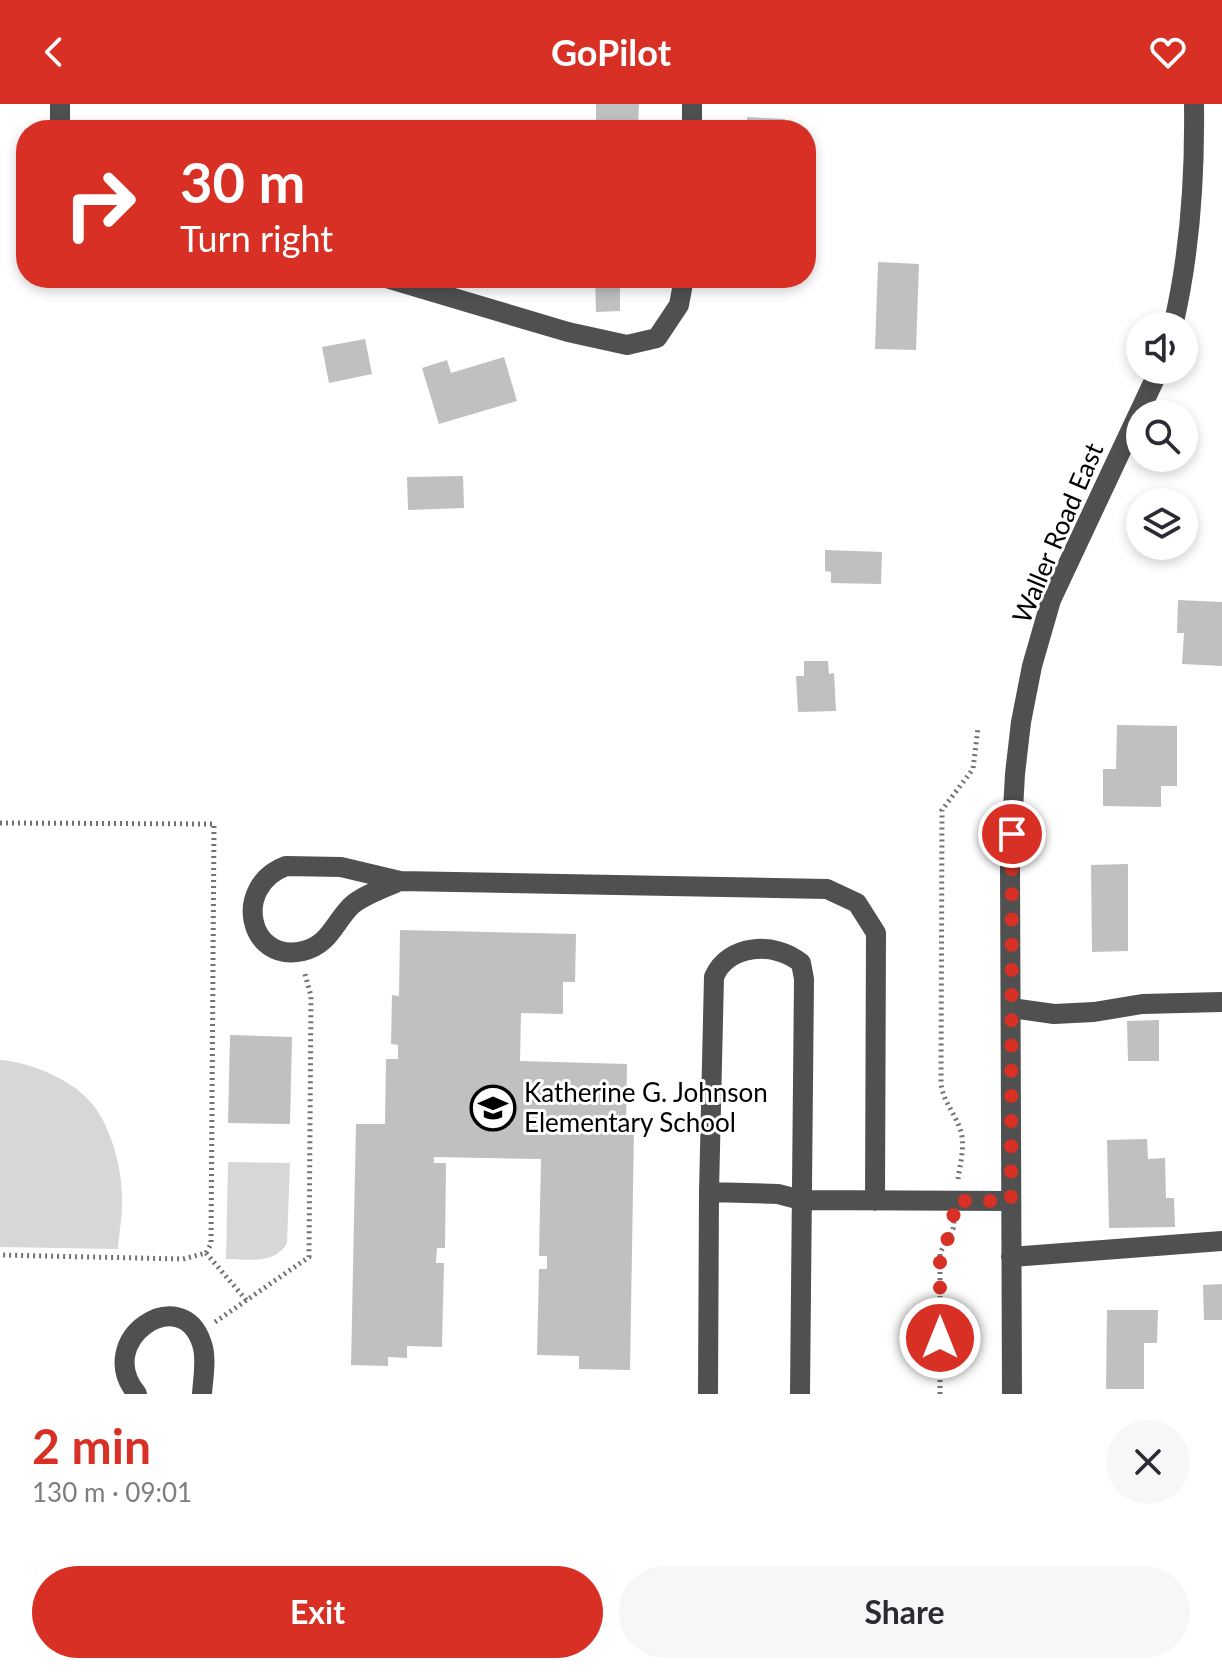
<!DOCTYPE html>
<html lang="en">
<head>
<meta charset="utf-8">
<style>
  body { margin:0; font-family:Lato,sans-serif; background:#f7f7f7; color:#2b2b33; height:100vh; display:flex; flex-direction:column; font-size:30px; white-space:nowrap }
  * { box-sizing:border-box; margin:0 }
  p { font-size:26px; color:#7c7c81 }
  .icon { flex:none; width:44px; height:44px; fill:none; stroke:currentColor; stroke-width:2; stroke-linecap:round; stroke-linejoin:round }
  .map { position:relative; height:1290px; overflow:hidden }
  .side { display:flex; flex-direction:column; background:#fff; flex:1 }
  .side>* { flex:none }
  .banner { position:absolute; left:16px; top:16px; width:800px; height:168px; border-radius:32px; box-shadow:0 4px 12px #0003; background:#d93025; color:#fff; overflow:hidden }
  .tools { position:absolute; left:1126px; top:208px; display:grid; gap:16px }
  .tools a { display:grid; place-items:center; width:72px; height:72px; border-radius:50%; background:#fff; box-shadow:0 4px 12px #0003; font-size:40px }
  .pin { position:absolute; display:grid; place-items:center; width:68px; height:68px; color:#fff; margin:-34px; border:4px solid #fff; border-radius:50%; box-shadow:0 2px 8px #0007 }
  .me { position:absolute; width:88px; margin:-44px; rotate:0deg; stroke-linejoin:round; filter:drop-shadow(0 0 6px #0008) }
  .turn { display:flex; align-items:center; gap:28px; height:168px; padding:0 32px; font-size:36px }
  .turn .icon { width:104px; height:104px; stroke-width:2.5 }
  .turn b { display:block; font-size:56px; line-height:68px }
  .round { display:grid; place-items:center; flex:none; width:84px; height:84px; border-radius:42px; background:#f7f7f7 }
  .summary { display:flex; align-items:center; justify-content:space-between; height:136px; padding:0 32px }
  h1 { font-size:48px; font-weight:700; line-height:60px; color:#d93025 }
  .primary-button { display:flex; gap:16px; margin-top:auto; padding:16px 32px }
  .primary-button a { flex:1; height:92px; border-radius:48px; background:#d93025; color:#fff; font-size:32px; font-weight:700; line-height:92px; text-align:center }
  .primary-button a+a { background:#f7f7f7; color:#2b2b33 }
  header { display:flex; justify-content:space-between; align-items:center; height:104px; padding:0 32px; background:#d93025; color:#fff; font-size:36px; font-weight:700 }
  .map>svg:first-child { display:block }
</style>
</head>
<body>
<header><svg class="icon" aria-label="back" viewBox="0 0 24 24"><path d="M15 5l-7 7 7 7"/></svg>GoPilot<svg class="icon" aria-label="heart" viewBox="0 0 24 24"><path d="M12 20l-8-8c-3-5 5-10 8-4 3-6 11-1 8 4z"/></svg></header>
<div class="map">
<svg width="1222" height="1290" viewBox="0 0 1222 1290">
  <rect width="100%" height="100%" fill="#fff"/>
  <path fill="#d7d7d7" d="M0 956C30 958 74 976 93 1001 112 1025 122 1065 122 1095 123 1111 119 1128 118 1145L0 1143Z
    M228 1058 290 1059 287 1139C275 1161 248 1155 226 1155Z"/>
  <path fill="#c0c0c0" d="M596 0H639L638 26H596Z
    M747 13 785 15 784 26H747Z
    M878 158 919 160 916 246 875 245Z
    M595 174H620V207L596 208Z
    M365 235 372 270 329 279 322 243Z
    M504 253 517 297 439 320 422 264 447 256 451 269Z
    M463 372 464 404 408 406 407 373Z
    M825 446 882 448 881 480 831 479V468L825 467Z
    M1178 496 1222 498V562L1182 560 1184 529H1177Z
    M804 557H828L829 570 834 569 836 607 798 608 796 572H804Z
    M1117 621 1177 622V682H1161V703L1103 702V665H1116Z
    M1128 760V847L1092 848 1091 761Z
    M400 826 576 830 575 878H563V910L521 909 520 957 627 960 626 1025H634L630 1266 579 1265V1252L537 1251 539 1165H547V1152H539L541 1055 434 1053V1059H446L445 1144H437L436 1159H444L442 1243 407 1242V1254L388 1253V1262L351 1261 356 1020H385L386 955H398V941L391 940 392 891 399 892Z
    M1159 916V957H1128L1127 917Z
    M230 931 292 933 290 1020 228 1019Z
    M1147 1035 1148 1055 1165 1054 1166 1094H1174L1175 1123 1109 1124 1107 1036Z
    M1222 1180V1216H1204L1203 1181Z
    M1107 1206H1158L1157 1239H1144V1285H1106Z"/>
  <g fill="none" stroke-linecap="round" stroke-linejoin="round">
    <path stroke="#727272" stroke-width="5" stroke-dasharray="2 4" stroke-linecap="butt" d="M0 719 214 720 211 1140 206 1149 183 1155 0 1151
      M958 1075C960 1061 965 1043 961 1028 956 1010 943 998 941 979L942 706 973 665 978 624
      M206 1149 247 1197
      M215 1218 309 1153 311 892 305 870
      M940 1290V1149L953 1125 954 1117"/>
    <path stroke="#505050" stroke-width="20" d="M60 0V26
      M692 26V0
      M386 174 568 228 627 241 657 234 679 201 684 174
      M1173 222C1190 150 1195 74 1194 0
      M286 762 341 763 400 777C385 784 363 791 351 802 334 819 329 841 303 847 248 860 232 782 286 762Z
      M400 777 827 785 857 799 876 829 875 1097
      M1011 904 1054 910 1094 908 1142 900 1222 898
      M709 1088 778 1090 801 1096 1011 1097
      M1011 1153 1222 1137
      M137 1290C92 1236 182 1176 202 1240 207 1255 203 1274 202 1290
      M708 1290 709 1088 714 873C728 840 775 837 801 859L804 875 800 1290
      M1012 1290 1010 760 1015 670 1021 618 1032 562 1051 496 1159 266"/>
  </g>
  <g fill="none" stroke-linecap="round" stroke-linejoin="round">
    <path stroke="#d93025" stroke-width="14" stroke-dasharray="0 25.2" d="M940 1234V1149L953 1125 954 1097H1011L1012 730"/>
  </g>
  <defs>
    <g id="school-ring" transform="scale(2.3)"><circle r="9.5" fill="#fff" stroke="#000" stroke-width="1.5"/><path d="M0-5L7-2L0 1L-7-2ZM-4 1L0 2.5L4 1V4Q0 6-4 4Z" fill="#000"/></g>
  </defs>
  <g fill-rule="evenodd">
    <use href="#school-ring" x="493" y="1004"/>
  </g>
  <g text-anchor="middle" stroke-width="6" stroke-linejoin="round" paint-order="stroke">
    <g font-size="26" fill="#000" stroke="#fff">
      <text transform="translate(1058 429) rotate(-67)" y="9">Waller Road East</text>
    </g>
    <g font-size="26" fill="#000" stroke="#fff" text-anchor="start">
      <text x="524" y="998">Katherine G. Johnson<tspan x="524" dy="30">Elementary School</tspan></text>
    </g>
  </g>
</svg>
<div class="tools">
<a><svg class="icon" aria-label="sound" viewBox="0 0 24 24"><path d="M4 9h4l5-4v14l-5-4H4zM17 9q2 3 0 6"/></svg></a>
<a><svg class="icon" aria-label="search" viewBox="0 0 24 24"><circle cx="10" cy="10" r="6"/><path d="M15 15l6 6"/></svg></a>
<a><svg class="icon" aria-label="layers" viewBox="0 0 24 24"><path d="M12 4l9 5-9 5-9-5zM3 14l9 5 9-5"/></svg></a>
</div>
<div class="pin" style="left:1012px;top:730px;background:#d93025"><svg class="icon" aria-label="arrive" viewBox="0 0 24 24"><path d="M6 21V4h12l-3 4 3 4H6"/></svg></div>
<svg class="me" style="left:940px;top:1234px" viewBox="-20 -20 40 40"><circle r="17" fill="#d93025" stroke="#fff" stroke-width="3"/><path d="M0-11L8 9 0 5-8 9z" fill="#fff"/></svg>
<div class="banner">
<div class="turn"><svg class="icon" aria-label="right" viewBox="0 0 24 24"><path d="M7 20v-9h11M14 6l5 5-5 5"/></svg><div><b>30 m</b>Turn right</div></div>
</div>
</div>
<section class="side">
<div class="summary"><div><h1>2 min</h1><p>130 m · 09:01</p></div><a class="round"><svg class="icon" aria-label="close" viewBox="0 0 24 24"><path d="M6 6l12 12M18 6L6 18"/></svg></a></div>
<div class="primary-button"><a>Exit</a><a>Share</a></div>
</section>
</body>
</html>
